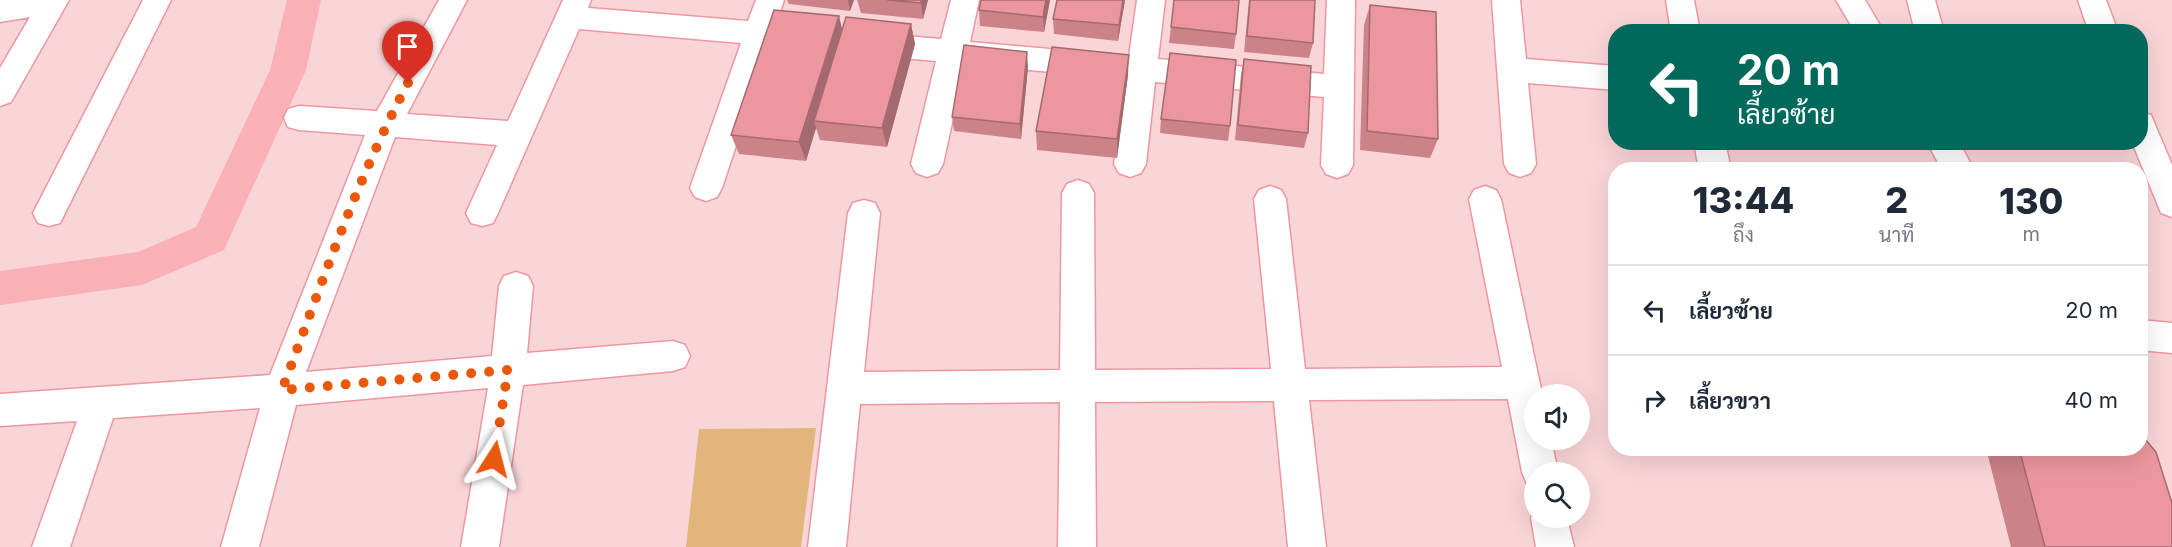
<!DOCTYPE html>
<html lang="th">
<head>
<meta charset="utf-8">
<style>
  body { margin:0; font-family:Inter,Sarabun,sans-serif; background:#f6f6f7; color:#1f2937; height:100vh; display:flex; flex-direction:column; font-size:22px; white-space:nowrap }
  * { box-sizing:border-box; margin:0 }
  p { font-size:20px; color:#747a83 }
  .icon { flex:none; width:33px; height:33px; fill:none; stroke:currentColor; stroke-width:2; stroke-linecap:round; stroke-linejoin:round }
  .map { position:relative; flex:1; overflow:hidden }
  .details { position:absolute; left:1608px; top:162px; width:540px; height:294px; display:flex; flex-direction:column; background:#fff; border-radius:24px; box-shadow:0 6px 24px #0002 }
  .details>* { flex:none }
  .guide { position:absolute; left:1608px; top:24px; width:540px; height:126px; border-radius:24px; box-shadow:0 6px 24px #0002; background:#00695c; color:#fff; overflow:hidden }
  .controls { position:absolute; left:1524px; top:384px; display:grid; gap:12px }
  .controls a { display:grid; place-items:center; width:66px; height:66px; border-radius:50%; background:#fff; box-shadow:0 6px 24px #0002; font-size:30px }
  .pin { position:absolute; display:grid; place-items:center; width:51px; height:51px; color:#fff; margin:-62px -26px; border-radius:50% 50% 50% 0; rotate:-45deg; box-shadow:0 0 6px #0007 }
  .pin .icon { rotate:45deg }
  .me { position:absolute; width:66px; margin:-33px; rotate:9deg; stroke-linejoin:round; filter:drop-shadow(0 0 4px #0008) }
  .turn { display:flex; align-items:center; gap:21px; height:126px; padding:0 30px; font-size:27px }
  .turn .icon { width:78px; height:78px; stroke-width:2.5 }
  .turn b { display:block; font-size:42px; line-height:51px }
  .eta { display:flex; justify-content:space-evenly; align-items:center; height:102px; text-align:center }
  .eta b { font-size:36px; font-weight:800; line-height:42px }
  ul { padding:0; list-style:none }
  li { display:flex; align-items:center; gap:18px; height:90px; padding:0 30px; border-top:2px solid #e0e1e3 }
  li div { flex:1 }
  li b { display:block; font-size:22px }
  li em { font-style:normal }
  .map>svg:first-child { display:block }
</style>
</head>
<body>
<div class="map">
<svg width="2172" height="547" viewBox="0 0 2172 547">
  <rect width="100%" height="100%" fill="#fad5d8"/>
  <path fill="#e1b57b" d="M816 428 801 547H686L699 429Z"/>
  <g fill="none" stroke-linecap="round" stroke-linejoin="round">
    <path fill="#fab0b7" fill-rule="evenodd" d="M287 0H321L306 70 224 250 142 285 0 305V271L138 252 196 227 270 70Z"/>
    <g stroke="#ed97a0" stroke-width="3">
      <path id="minor" d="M0 0H69L11 102 0 106V68L30 17 0 22Z
        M143 0H171L60 223 49 226 38 223 33 213Z
        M439 0H467L407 114 508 121 563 0H591L588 8 748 21 756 0H784L776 24 811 27 821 30 826 38 821 46 811 49 769 46 722 188 717 197 706 201 695 197 690 188 741 43 579 29 498 213 493 223 482 226 471 223 466 213 497 145 395 137 306 372 492 356 499 286 504 276 516 272 528 276 533 286 527 353 673 341 685 345 690 356 685 367 673 371 523 385 499 547H461L488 388 296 405 259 547H221L260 408 113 418 70 547H32L77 421 0 426V394L270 375 365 135 299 130 288 127 284 118 288 109 299 106 377 111Z
        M951 0H979L970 42 1129 56 1137 0H1165L1158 59 1324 74 1327 0H1355L1353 165 1348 174 1337 178 1326 174 1321 165 1324 97 1155 82 1146 164 1141 173 1130 177 1119 173 1114 164 1126 79 965 64 943 164 938 173 927 177 916 173 911 164 936 61 869 55 859 52 854 44 859 36 869 33 941 39Z
        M1492 0H1520L1526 59 1616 66V90L1528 83 1536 164 1531 173 1520 177 1509 173 1504 164Z
        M1666 0H1694L1700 32H1671Z
        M1836 0H1865L1884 32H1855Z
        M1907 0H1935L1944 32H1915Z
        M2078 0H2106L2118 32H2089Z
        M2140 112 2151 115 2172 165V217L2161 213 2132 142H2140Z
        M1694 142H1725L1731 170H1699Z
        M1927 142H1959L1974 170H1942Z
        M1078 180 1089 184 1094 193 1095 370 1271 369 1254 199 1259 190 1270 186 1281 190 1286 199 1305 369 1502 367 1469 199 1474 190 1485 186 1496 190 1501 199 1542 394H1534V440H1551L1558 472H1534V487L1527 484 1522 472 1508 399 1309 400 1326 547H1288L1274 401 1095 402 1096 547H1058L1060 402 860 404 846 547H808L848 213 853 203 864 200 875 203 880 213 864 372 1060 370 1062 193 1067 184Z
        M2140 320 2172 323V353L2140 350Z
        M1534 509V518H1567L1574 547H1536L1531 518Z"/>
    </g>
    <use href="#minor" fill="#fff" fill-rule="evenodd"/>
  </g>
  <path fill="#cb8289" d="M787 0H854L850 11 789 4Z
    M857 0H928L923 19 861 13Z
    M981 0H1050L1044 32 980 26 979 10Z
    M1125 0 1118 41 1054 34 1053 19Z
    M1249 0H1315L1313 43 1309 58 1244 52Z
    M1370 5 1438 139 1430 158 1360 150 1364 25Z
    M911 24 915 44 887 147 820 140 816 128 806 161 739 154 731 135 842 29Z
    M1171 27 1236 34 1234 49 1169 43Z
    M1244 59 1308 133 1304 148 1235 140 1241 74Z
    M1028 67 1021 139 954 131 952 117Z
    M1128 75 1117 158 1037 150 1036 131Z
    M1161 119 1230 126 1228 141 1160 133Z
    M1986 448H2140L2172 547H2011Z"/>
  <path fill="#a56a6f" d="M848 0H854L850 11Z
    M921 0H928L923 19 921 3Z
    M1046 0H1050L1044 32 1043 17Z
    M1123 0H1125L1118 41 1119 25Z
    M839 16 844 37 814 121 816 128 806 161 799 142Z
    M911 24 915 44 887 147 882 128Z
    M1027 52 1028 67 1021 139 1020 124Z
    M1129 55 1128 75 1117 158V139Z"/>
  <path fill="#ec979f" stroke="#a56a6f" stroke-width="1.5" d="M887 0H921V3Z
    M981 0H1046L1043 17 979 10Z
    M1057 0H1123L1119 25 1053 19Z
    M1174 0H1239L1236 34 1171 27Z
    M1250 0H1315L1313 43 1247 36Z
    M1370 5 1436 12 1438 139 1367 131Z
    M774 10 839 16 799 142 731 135Z
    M846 17 911 24 882 128 814 121Z
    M964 45 1027 52 1020 124 952 117Z
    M1052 47 1129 55 1117 139 1036 131Z
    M1170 53 1236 60 1230 126 1161 119Z
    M1244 59 1311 66 1308 133 1238 125Z
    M2140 433 2156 452 2172 503V547H2045L2019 448H2140Z"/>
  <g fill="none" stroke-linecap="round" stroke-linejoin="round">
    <path stroke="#ea580c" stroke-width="10" stroke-dasharray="0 18" d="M408 83C356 181 321 286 282 390L508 370 494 459"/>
  </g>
</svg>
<div class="controls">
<a><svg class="icon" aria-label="sound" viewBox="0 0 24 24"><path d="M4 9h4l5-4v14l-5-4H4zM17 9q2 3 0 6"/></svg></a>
<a><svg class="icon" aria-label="search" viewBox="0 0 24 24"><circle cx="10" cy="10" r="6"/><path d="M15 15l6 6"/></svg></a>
</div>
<div class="pin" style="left:408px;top:83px;background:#d93025"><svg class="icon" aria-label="arrive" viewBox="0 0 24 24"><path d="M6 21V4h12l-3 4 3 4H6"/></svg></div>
<svg class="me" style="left:494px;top:459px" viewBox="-20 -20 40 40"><path d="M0-17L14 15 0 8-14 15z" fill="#ea580c" stroke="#fff" stroke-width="4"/></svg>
<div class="guide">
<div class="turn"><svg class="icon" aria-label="left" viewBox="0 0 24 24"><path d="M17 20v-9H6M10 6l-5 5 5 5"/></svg><div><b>20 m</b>เลี้ยวซ้าย</div></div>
</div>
<section class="details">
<div class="eta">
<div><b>13:44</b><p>ถึง</p></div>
<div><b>2</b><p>นาที</p></div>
<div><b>130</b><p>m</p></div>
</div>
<ul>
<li><svg class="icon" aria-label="left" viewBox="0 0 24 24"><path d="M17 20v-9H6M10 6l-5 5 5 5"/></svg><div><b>เลี้ยวซ้าย</b></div><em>20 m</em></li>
<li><svg class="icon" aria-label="right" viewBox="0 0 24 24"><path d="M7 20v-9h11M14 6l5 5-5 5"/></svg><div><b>เลี้ยวขวา</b></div><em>40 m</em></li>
</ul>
</section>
</div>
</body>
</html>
